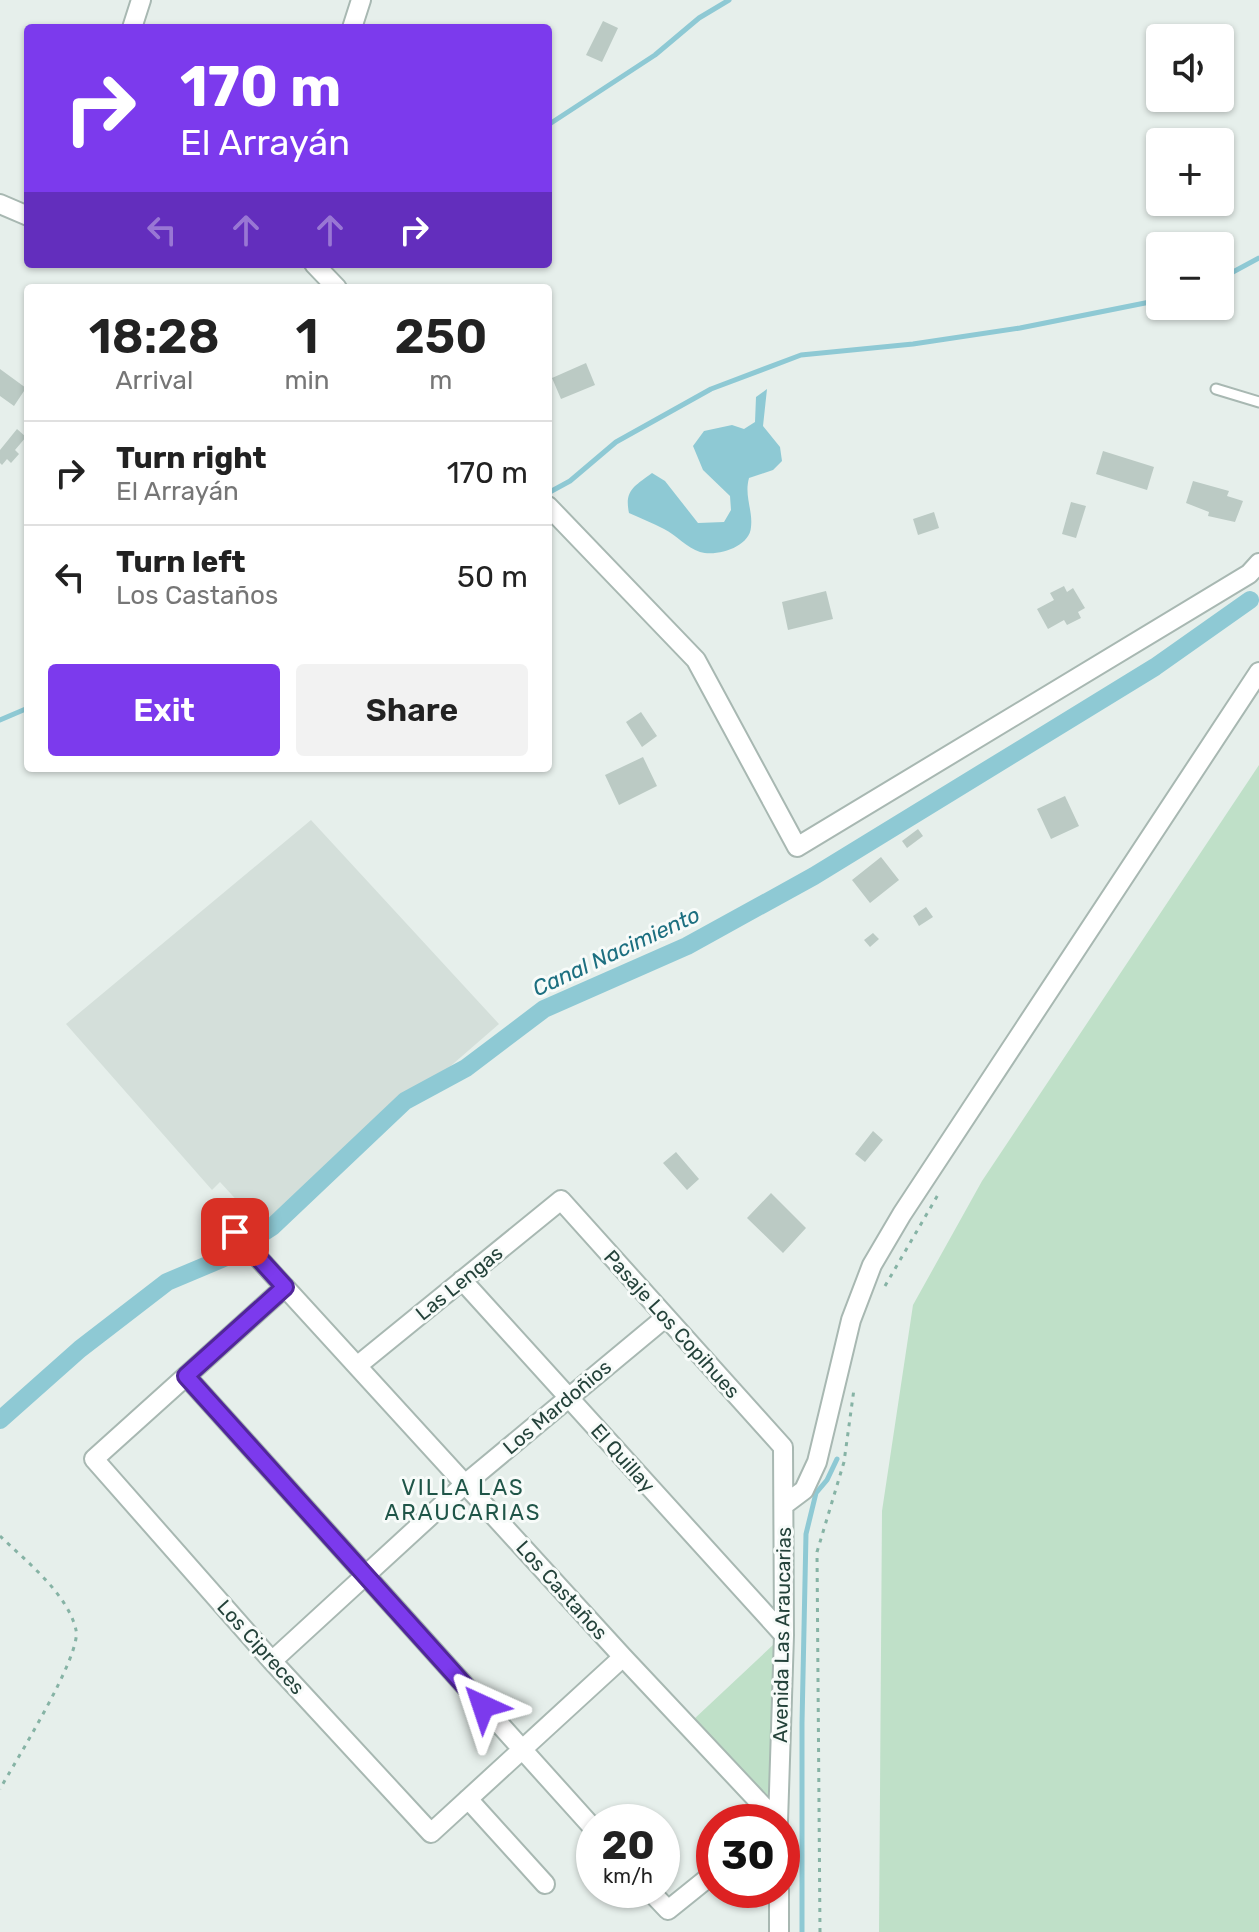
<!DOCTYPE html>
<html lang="en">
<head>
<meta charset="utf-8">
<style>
  body { margin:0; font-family:Rubik,sans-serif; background:#f2f2f2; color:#222; height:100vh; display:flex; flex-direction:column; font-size:30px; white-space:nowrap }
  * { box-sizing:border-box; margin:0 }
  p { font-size:26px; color:#767676 }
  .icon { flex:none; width:44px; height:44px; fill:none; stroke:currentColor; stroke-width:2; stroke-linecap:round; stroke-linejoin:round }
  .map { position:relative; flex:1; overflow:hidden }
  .drawer { position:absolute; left:24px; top:284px; width:528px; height:488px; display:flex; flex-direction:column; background:#fff; border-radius:8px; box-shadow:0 2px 6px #0004 }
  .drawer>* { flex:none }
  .top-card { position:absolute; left:24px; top:24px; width:528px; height:244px; border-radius:8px; box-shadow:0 2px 6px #0004; background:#7c3aed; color:#fff; overflow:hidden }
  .tools { position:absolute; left:1146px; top:24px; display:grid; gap:16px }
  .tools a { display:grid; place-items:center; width:88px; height:88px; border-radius:8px; background:#fff; box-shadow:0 2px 6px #0004; font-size:40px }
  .speed { position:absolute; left:576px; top:1804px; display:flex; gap:16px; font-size:40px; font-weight:700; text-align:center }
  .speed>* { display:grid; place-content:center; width:104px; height:104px; border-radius:50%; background:#fff; box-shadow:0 2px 6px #0004; line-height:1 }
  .speed small { font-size:20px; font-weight:400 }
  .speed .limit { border:12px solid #d22; background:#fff; color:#111 }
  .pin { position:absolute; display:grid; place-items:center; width:68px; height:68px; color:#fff; margin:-34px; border-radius:16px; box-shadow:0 4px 12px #0006 }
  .me { position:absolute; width:88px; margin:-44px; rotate:318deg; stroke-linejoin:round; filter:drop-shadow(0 0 6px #0008) }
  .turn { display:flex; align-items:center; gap:28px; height:168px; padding:0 24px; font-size:36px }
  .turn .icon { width:104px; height:104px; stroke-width:2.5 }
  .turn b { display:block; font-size:56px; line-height:68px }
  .lanes { display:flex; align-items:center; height:76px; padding:0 24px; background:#0003; justify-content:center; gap:40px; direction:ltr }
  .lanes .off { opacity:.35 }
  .eta { display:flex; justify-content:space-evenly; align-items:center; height:136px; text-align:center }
  .eta b { font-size:48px; font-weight:600; line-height:56px }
  .primary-button { display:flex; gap:16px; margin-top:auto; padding:16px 24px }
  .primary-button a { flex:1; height:92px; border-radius:8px; background:#7c3aed; color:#fff; font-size:32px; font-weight:600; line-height:92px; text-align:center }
  .primary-button a+a { background:#f2f2f2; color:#222 }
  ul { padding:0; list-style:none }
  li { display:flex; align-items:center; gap:24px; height:104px; padding:0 24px; border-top:2px solid #e0e0e0 }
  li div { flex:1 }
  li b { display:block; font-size:30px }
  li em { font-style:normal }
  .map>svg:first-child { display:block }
</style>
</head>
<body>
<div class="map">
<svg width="1259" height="1932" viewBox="0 0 1259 1932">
  <rect width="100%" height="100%" fill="#e6efeb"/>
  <path fill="#d4dfda" d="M311 820 499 1024 263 1229 220 1182 212 1190 66 1024Z"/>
  <path fill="#bfe0c8" d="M1259 765V1932H879L882 1511 913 1305 982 1181Z
    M774 1644 772 1805 693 1720Z"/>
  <path fill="#8ec9d4" d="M767 389 763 426 780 447 782 461 773 470 749 478C744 496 753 510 751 527 750 547 717 557 700 552 687 548 676 535 664 529 653 523 640 518 629 513 624 490 635 486 652 473L665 481 698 523 724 522 731 510 730 496 703 470 693 446 704 431 732 425 744 429 755 422 756 397Z"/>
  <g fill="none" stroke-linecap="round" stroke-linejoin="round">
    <path stroke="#8ec9d4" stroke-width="5" d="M548 125 655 55 699 18 729 0
      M1220 279 1259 258
      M548 493 570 481 616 442 711 389 801 355 913 344 1020 328 1160 300
      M0 720 28 708
      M802 1932V1723L806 1534 816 1493 827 1480 837 1459"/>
    <path stroke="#8ec9d4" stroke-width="18" d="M0 1420 80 1349 167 1282 224 1258 272 1227 405 1101 466 1068 544 1009 687 946 814 876 1155 667 1250 600"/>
  </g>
  <path fill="#bbcac4" d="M603 21 618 28 602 62 586 55Z
    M586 363 595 385 561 399 552 378Z
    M0 369 26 388 14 406 0 396Z
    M17 429 26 437 15 450 19 454 11 463 7 459 2 465 0 463V450Z
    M1103 451 1154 467 1147 490 1096 474Z
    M1193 481 1229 491 1227 496 1243 501 1235 522 1208 516 1209 512 1186 503Z
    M1071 502 1086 506 1076 538 1062 534Z
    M934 512 939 528 918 535 913 519Z
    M1064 586 1067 592 1073 588 1085 608 1078 612 1081 618 1067 625 1064 620 1048 629 1037 609 1054 600 1050 593Z
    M826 591 833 619 788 630 782 602Z
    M641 712 657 736 642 747 626 722Z
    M643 757 657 786 619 805 605 775Z
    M1065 796 1079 826 1051 839 1037 809Z
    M918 829 923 836 907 848 902 841Z
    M881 857 899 880 870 903 852 880Z
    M926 907 933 917 919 926 913 916Z
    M873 933 879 939 870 947 864 940Z
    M873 1131 883 1140 865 1162 855 1154Z
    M676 1152 699 1179 687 1190 663 1163Z
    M771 1193 806 1228 783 1253 747 1218Z"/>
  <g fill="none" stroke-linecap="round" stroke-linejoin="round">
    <g stroke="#a8b8b2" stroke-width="13">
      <path id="lane" d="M1216 389 1259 402"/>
    </g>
    <g stroke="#a8b8b2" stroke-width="22">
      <path id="street" d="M132 28 141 0
        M352 28 361 0
        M0 204 28 216
        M314 264 337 288
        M548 506 696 660 797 847 1249 574 1259 563
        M218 1214 623 1657 778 1822
        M462 1280 784 1635
        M285 1287 94 1459 272 1661 431 1833 623 1657
        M357 1366 561 1200 783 1447 784 1635 778 1822
        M186 1376 594 1829
        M784 1505 804 1490 817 1462 851 1320 872 1265 902 1214 1259 672
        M272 1661 465 1484 666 1317
        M468 1799 545 1884
        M649 1890 668 1910 714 1873
        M779 1890V1932"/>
    </g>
    <path stroke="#86b3a5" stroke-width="3" stroke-dasharray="4 6" stroke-linecap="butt" d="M885 1286 939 1193
      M0 1536C26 1561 68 1594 76 1630 82 1655 15 1762 0 1789
      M820 1932 817 1552 844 1462 854 1389"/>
    <use href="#lane" stroke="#fff" stroke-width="9"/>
    <use href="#street" stroke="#fff" stroke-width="18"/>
  </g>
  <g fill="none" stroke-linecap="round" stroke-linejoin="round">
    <g stroke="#51269a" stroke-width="20">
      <path id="route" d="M235 1232 285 1287 186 1376 483 1706"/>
    </g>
    <use href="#route" stroke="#7c3aed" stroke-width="14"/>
  </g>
  <g text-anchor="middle" stroke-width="6" stroke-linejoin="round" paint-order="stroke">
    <g font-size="20" fill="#24423a" stroke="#f7fbf9">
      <text transform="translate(459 1283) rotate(-39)" y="7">Las Lengas</text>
      <text transform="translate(672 1324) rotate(48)" y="7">Pasaje Los Copihues</text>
      <text transform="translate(557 1407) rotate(-40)" y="7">Los Mardoñios</text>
      <text transform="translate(623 1458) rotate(48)" y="7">El Quillay</text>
      <text transform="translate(562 1590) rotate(48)" y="7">Los Castaños</text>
      <text transform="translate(782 1635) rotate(-89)" y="7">Avenida Las Araucarias</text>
      <text transform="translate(261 1647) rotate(48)" y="7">Los Cipreces</text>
    </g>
    <g font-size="22" font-style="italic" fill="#1c6f80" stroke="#f7fbf9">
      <text transform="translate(616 951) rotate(-25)" y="8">Canal Nacimiento</text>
    </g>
    <g font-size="22" letter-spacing="2" fill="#1f5548" stroke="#f7fbf9">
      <text x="463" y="1495">VILLA LAS<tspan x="463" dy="25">ARAUCARIAS</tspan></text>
    </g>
  </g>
</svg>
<div class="tools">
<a><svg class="icon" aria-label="sound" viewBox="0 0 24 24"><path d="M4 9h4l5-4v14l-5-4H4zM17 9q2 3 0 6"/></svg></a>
<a>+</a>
<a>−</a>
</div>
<div class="speed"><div>20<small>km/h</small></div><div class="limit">30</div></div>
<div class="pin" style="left:235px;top:1232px;background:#d93025"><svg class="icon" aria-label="arrive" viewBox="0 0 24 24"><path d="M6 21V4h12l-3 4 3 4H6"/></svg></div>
<svg class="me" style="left:483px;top:1706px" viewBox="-20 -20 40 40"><path d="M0-17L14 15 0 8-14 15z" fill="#7c3aed" stroke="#fff" stroke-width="4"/></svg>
<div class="top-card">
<div class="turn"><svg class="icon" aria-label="right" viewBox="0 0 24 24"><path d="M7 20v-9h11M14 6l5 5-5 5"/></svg><div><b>170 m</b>El Arrayán</div></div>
<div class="lanes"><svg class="icon off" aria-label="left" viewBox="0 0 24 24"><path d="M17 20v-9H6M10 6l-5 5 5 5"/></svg><svg class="icon off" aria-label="ahead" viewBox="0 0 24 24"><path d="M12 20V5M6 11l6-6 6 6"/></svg><svg class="icon off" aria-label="ahead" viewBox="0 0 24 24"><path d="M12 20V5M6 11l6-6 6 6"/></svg><svg class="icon" aria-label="right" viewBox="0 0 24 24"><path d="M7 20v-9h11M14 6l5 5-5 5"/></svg></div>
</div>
<section class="drawer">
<div class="eta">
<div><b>18:28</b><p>Arrival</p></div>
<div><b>1</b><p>min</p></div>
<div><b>250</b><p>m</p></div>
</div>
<ul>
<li><svg class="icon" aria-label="right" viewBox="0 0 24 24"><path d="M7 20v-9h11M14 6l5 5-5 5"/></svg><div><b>Turn right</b><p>El Arrayán</p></div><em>170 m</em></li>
<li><svg class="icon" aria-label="left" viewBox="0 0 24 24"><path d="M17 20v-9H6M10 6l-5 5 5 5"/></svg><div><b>Turn left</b><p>Los Castaños</p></div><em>50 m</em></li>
</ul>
<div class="primary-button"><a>Exit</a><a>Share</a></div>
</section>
</div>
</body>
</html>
